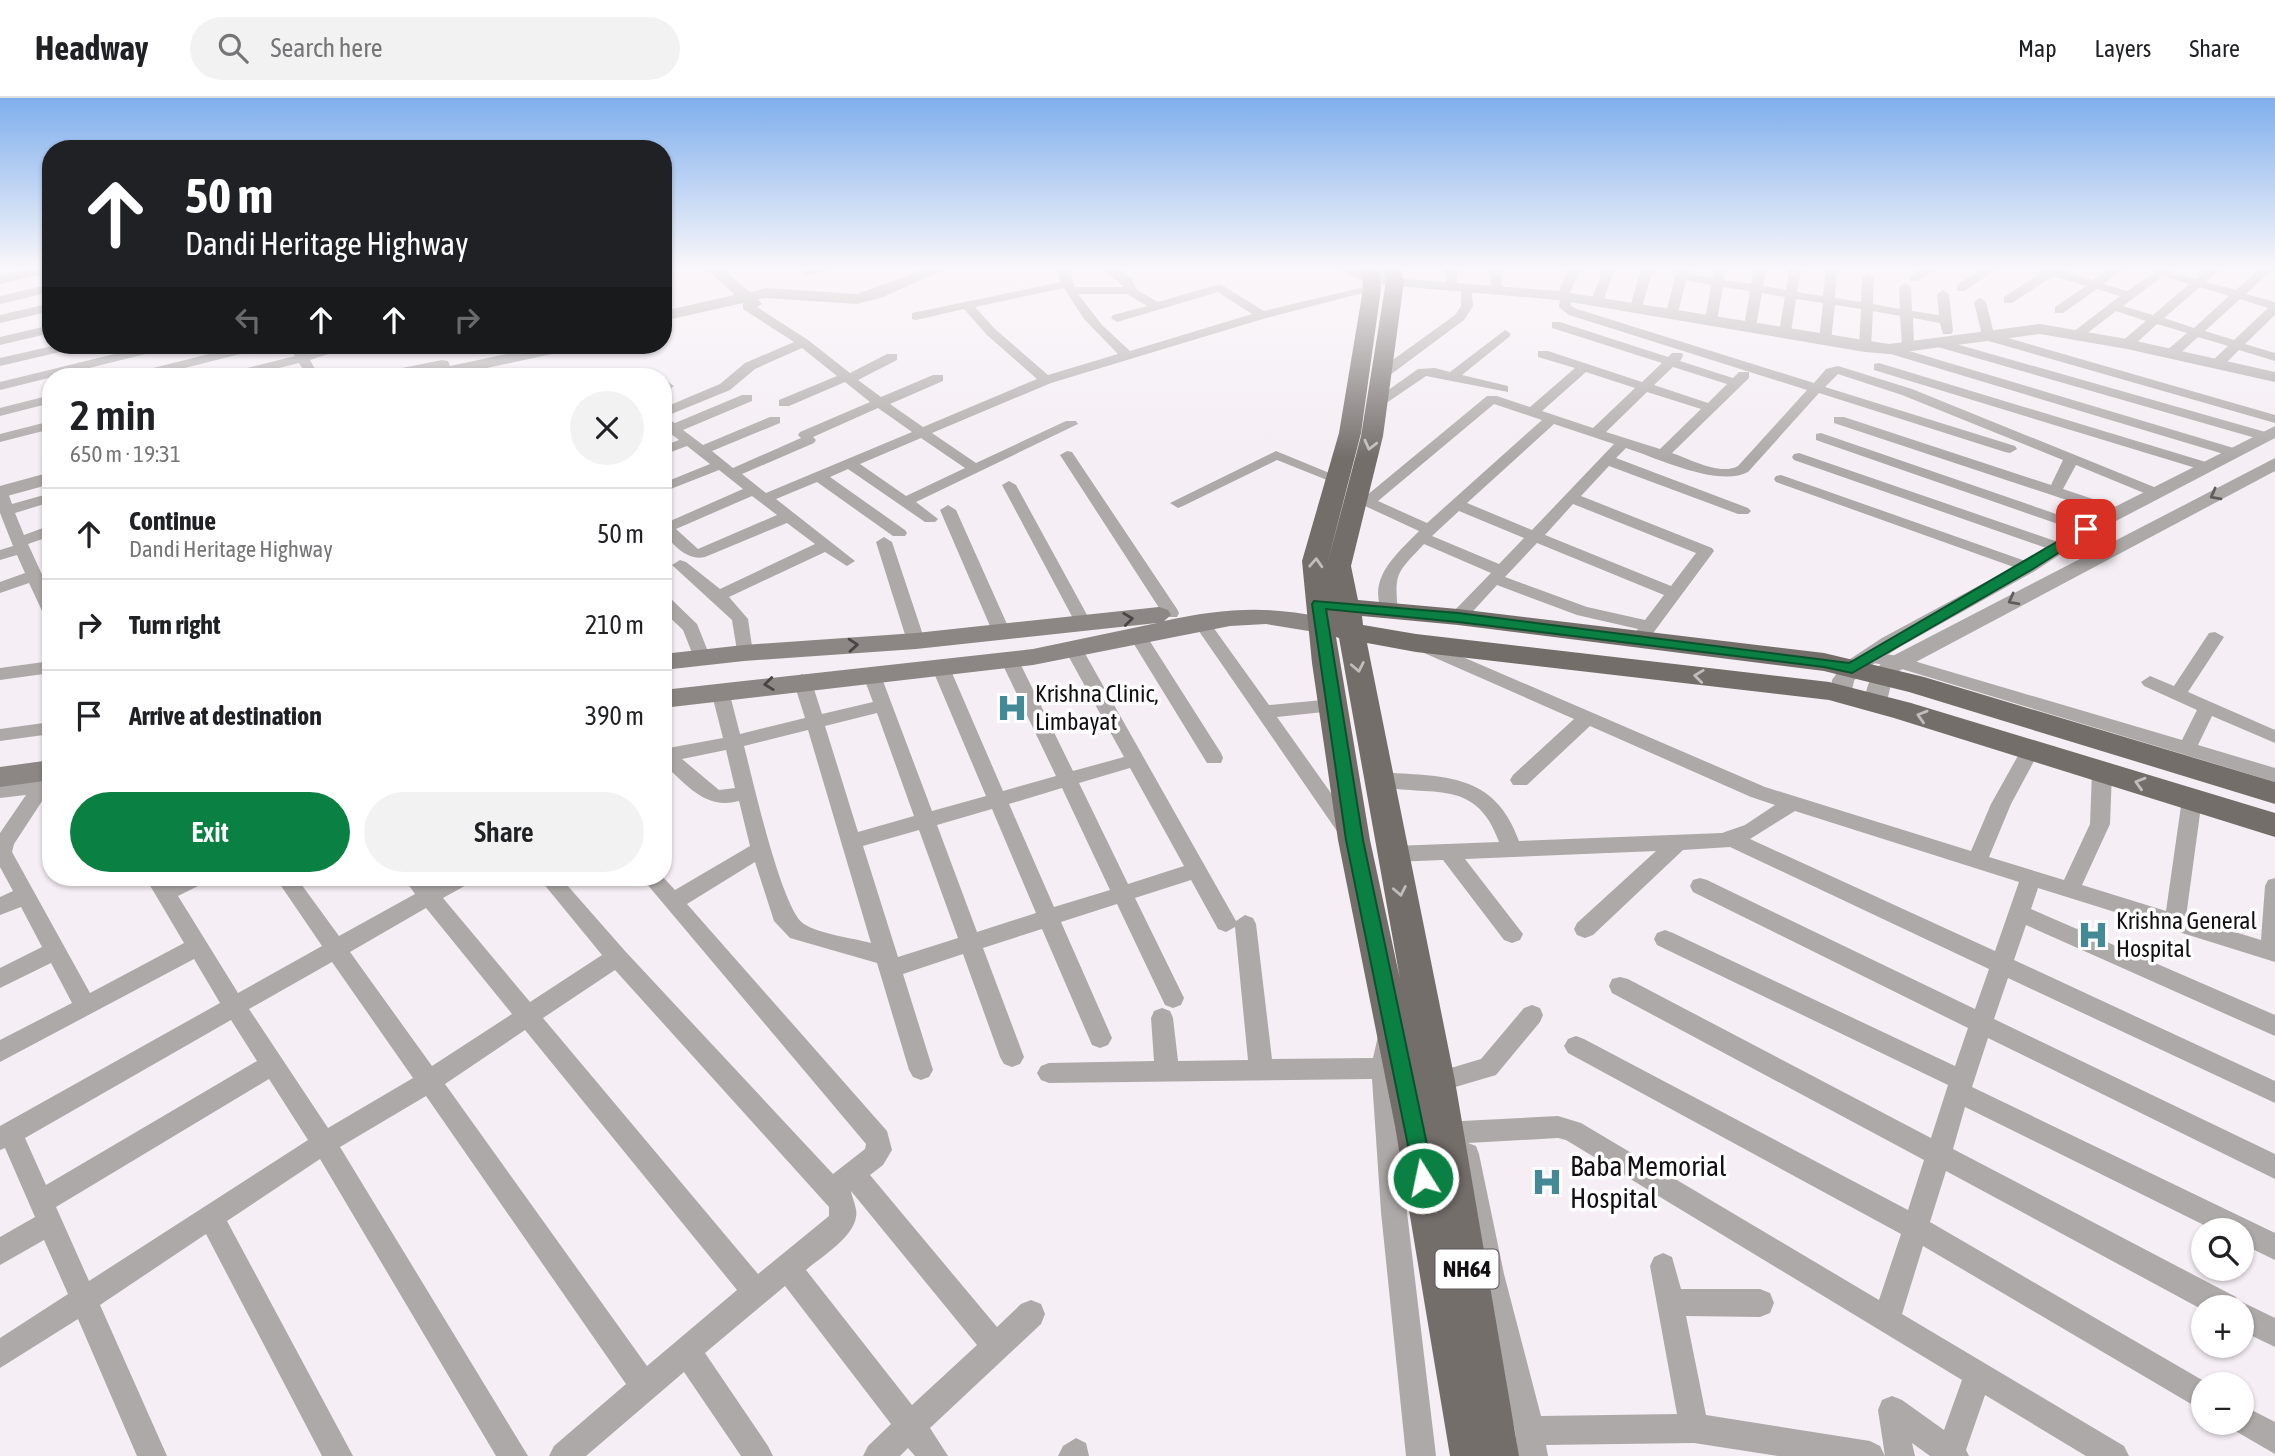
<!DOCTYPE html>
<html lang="en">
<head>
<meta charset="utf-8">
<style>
  body { margin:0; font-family:"Asap Condensed",sans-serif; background:#f2f2f2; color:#202124; height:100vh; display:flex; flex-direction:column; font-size:26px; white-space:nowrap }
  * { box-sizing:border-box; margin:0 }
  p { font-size:23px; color:#757577 }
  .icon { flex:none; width:38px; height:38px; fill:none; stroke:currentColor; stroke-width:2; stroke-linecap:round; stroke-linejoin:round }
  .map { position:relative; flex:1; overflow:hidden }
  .panel { position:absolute; left:42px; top:270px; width:630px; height:518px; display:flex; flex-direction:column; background:#fff; border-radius:28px; box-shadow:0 2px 5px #0004 }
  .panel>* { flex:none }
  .guide { position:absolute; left:42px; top:42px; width:630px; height:214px; border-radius:28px; box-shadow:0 2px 5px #0004; background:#202124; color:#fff; overflow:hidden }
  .tools { position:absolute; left:2191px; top:1120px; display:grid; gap:14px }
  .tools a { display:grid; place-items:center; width:63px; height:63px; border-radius:50%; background:#fff; box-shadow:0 2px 5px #0004; font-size:35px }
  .pin { position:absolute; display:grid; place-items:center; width:60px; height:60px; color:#fff; margin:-30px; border-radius:14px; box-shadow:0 4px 10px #0006 }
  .me { position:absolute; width:77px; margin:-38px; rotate:350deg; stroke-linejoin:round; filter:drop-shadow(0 0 5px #0008) }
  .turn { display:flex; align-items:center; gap:24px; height:147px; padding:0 28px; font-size:32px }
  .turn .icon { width:91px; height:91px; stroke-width:2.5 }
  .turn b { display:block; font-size:49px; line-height:60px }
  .lanes { display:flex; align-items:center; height:66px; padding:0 28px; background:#0003; justify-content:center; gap:35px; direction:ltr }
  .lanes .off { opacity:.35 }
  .round { display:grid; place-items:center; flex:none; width:74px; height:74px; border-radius:37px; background:#f2f2f2 }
  .headline { display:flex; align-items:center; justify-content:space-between; height:119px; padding:0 28px }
  h1 { font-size:42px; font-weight:600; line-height:52px }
  .cta { display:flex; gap:14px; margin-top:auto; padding:14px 28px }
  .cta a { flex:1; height:80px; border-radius:42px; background:#0b8043; color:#fff; font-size:28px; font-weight:600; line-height:80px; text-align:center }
  .cta a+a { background:#f2f2f2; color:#202124 }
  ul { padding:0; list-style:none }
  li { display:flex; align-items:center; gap:21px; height:91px; padding:0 28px; border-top:2px solid #e0e0e0 }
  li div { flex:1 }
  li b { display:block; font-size:26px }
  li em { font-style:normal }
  header { display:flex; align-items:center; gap:42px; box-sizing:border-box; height:98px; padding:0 35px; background:#fff; border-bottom:2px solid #e0e0e0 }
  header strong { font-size:33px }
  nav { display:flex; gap:38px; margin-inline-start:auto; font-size:24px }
  .search { width:490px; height:63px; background:#f2f2f2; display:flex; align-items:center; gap:18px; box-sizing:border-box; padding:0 24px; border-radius:38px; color:#757577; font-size:26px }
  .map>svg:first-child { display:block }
</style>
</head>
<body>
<header>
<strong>Headway</strong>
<div class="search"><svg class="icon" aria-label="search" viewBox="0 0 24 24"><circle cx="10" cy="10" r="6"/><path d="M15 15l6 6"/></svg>Search here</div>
<nav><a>Map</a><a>Layers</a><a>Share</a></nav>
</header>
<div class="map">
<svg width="2275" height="1358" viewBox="0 0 2275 1358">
  <rect width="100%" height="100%" fill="#f5eef4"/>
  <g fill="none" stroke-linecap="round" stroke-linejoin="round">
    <path fill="#ada9a8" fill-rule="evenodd" d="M32 171H51V174L0 186V178Z
      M809 171H827L813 177H805L803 175Z
      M1057 171H1069L1075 189H1124L1104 171H1118L1131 180 1137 192 1158 204 1220 186 1264 213 1372 187 1378 191 1266 220 1051 285 932 335 976 365 1066 323H1076L1078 326 916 404 938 421 935 424H925L848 371 830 379 905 432 907 435 905 438H893L817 384 776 401 855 463 847 468 825 454 729 499 748 521 753 555 750 559H738L732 522 672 467 680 462 686 464 720 491 815 446 787 425 705 459C686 463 675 447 663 436V422L668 424 743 391 719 372 663 394V385L710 366 687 348 663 357V348L679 342 663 330V310L720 286 745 265 794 244 743 211V205H751L808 242 850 275 887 256H897V262L858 282 881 299 933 277H943V283L890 306 923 329 1037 281 987 237 964 211 916 222 912 221V215L1061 184ZM1064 190 1084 221 1118 256 1048 277 995 231 975 209ZM1218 194 1252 216 1130 253 1102 227 1078 196H1127L1147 208 1113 217 1111 220 1117 224ZM802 250 837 278 779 302V308H789L845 284 870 304 800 334 798 337 801 340 733 370 712 353 780 325V319H770L703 347 683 332 752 303V297H742L675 325 664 319 730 292 755 271ZM878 310 912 334 766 395 742 376 814 345 816 342 813 339ZM921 340 965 370 906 398 860 366ZM752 398 777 417 698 451 676 431Z
      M1445 171H1457V190L1447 187Z
      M1489 171H1501L1502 193 1492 190Z
      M1568 171H1580L1570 195 1571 208 1577 211 1814 285 1826 271 1838 268 1912 291 2159 391 2161 394 2159 397H2149L2076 367 2063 391 2126 412 2129 415 2121 420 1834 325V319H1844L2051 387 2063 362 1902 297 1838 276 1825 289 2015 348 2017 351 2010 355 2005 354 1819 295 1748 374C1719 390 1657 360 1626 350L1616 360 1748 410 1751 413 1748 416H1738L1609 368 1581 398 1712 450 1714 453 1645 546 1639 548 1630 542 1638 531 1577 517 1497 487 1464 523H1452L1450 519 1452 515 1491 475 1424 446C1397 475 1394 474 1398 514L1390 519 1384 518C1365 481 1396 457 1419 433L1352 402 1349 399 1352 396 1366 398 1487 298H1497L1530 309 1575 270 1538 259V253H1548L1642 284 1662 265 1552 230V224H1560L1668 259 1672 255H1682L1683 258 1680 263 1733 280 1739 274H1749V280L1672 355C1690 361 1720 378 1738 368L1807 292 1569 217 1559 209 1560 201 1557 198ZM1673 269 1727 286 1708 305 1654 287ZM1586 274 1635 290 1593 330 1542 313ZM1647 294 1701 311 1660 351 1606 334ZM1494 306 1542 322 1427 425 1378 403ZM1554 326 1614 346 1532 432 1467 405ZM1573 406 1696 455 1671 488 1545 437ZM1459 413 1524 440 1499 466 1432 438ZM1537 445 1664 497 1645 522 1587 509 1505 479Z
      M1603 171H1615L1603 203 1597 207 1591 203Z
      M1641 171H1653L1642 209 1636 213 1630 209Z
      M1677 171H1689L1688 176 1713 180 1715 171H1725L1724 182 1751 186 1754 171H1766L1763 188 1786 192 1789 171H1801L1797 194 1823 198 1826 172 1837 171 1835 200 1861 204 1862 180 1868 176 1874 180 1873 206 1900 211 1899 189 1905 185 1911 189 1912 213 1939 217 1937 196 1943 192 1949 196 1953 233 1951 236H1943L1940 225 1913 220 1914 248 1908 252 1902 248 1900 218 1873 213 1871 249 1865 253 1859 249 1861 211 1835 207 1831 242 1825 246 1819 242 1823 205 1796 201 1791 234 1785 238 1779 234 1785 199 1762 195 1756 228 1750 232 1744 228 1750 193 1723 189 1717 222 1711 226 1705 222 1711 187 1686 182 1678 215 1672 219 1666 215Z
      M1921 171H1935L1918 183H1910V179Z
      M1982 171H1996L1965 193H1957V187Z
      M2037 171H2056L2093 182 2109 171H2123L2104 186 2127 193 2159 171 2196 181 2207 171H2220L2206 184 2236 192 2260 171H2270L2269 175 2246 196 2275 204V217L2245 246 2275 255V263L2239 252 2222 269H2212V263L2228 248 2198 239 2176 259H2166V253L2187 235 2157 226 2132 249H2122V243L2146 223 2116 213 2081 240H2073V234L2120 198 2097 191 2063 215H2055V209L2086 188 2053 178 2012 205H2004V199L2042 174ZM2163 178 2189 186 2153 217 2123 208ZM2200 189 2229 198 2194 230 2164 220ZM2240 201 2268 210 2234 242 2205 233Z
      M1461 185 1471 188 1473 208 1464 222 1386 280H1376V274L1455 217 1461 208Z
      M51 186V194L0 206V198Z
      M1980 200 1986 204 1994 236 2275 317V325L1978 240 1976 237 1981 233 1974 204Z
      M51 205V213L0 225V217Z
      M51 227V235L0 247V239Z
      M1505 232 1511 236 1509 239 1462 277 1508 288V294L1426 278 1382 308 1377 309 1370 305 1418 271 1435 270 1450 274Z
      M1935 240 2269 335 2271 338 2269 341H2259L1931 247 1929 244Z
      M57 247H78L77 250 0 268V260Z
      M151 247H171L170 250 0 292V284Z
      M245 247H265L264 250 153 278H131L133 275Z
      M289 247H301L306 255 337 247H357L310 262 319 278H307L299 265 246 278H225L227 275 295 258Z
      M1889 247 2237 351 2239 354 2237 357H2227L1884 254 1883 251Z
      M1879 265 2209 365 2211 368 2209 371H2199L1874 272V266Z
      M648 272 661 278H632L634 275Z
      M663 281 674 288 663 296Z
      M51 297V305L0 318V310Z
      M51 323V331L0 344V336Z
      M1821 335 2091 428 2094 431 2086 436 2081 434 1816 342V336Z
      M1067 353 1072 354 1177 511 1179 515 1177 519H1165L1060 357Z
      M1276 353 1344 381 1342 384H1332L1277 362 1183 408 1178 410 1170 405Z
      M1799 355 2064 446 2066 449 2064 452H2052L1794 362 1792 359 1794 356Z
      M1781 377 2034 466 2036 469 2034 472H2022L1776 384 1774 381 1776 378Z
      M1009 383 1016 387 1092 526 1090 530H1078L1076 526 1002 387Z
      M0 388 7 392 12 406 51 395V404L15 415 24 437 51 427V438L28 446 51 496V520L43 515 29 485 0 495V484L25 475 17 457 0 462V452L13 448 0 415Z
      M948 407 956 412 1011 535 1008 539H996L993 535 940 412Z
      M884 439 892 444 925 543 922 547 916 549 907 543 876 444Z
      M663 498 669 499 697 526 711 561 708 565H696L683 532 663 513Z
      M1202 521 1208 522 1269 607 1333 601 1339 603 1342 607 1339 611 1333 613 1277 619 1355 729 1358 734 1355 739 1348 742 1341 739 1194 526Z
      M1138 533 1144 534 1221 655 1223 660 1221 665H1207L1129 538Z
      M2215 534 2224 539 2188 594 2275 632V645L2212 618 2198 647 2275 670V684L1895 569 1863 563 1860 559 1869 553 1897 558 2182 642 2197 612 2144 588 2141 584 2150 578 2174 588 2209 535Z
      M1421 541 1765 689 1971 753 1991 706 2024 647H2038L2040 652 2011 706 1989 759 2064 782 2090 726 2092 674 2095 669H2109L2112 674 2110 726 2082 787 2166 813 2182 701 2185 696H2199L2202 701 2186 819 2261 842 2265 788 2268 782 2275 780V864L2038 790 2031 811 2275 917V938L2026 827 2014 862 2275 983V1005L2008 880 1994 921 2275 1056V1081L1988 940 1972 989 2275 1135V1162L2242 1146V1132H2214L1965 1009 1953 1051 2236 1199 2238 1206 2242 1204 2275 1220V1249L2242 1233V1209H2203V1212L1946 1073 1930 1124 2209 1286H2203V1313L1923 1148 1902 1216 2124 1348 2129 1358H2086L1985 1297 1966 1352 1969 1358H1930L1912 1345 1915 1358H1885L1878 1312 1882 1302 1892 1298 1902 1302 1944 1332 1962 1282 1566 1042 1558 1040 1468 1045 1476 1048 1479 1056 1504 1176 1541 1318 1677 1316 1650 1168 1654 1159 1663 1155 1672 1159 1681 1191H1760L1770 1195 1774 1205 1770 1215 1760 1219 1686 1218 1706 1317 1870 1343 1880 1348 1885 1358H1778L1694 1345 1546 1347 1548 1358H1518L1515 1333 1478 1176 1455 1056 1458 1048 1465 1045 1453 1042 1450 1034 1453 1026 1462 1023 1558 1018 1581 1025 1879 1202 1901 1136 1568 955 1564 948 1568 941 1576 938 1584 941 1908 1112 1924 1062 1612 895 1609 888 1612 881 1620 879 1628 881 1931 1040 1948 987 1657 847 1654 841 1657 835 1665 832 1673 835 1955 968 1968 930 1693 794 1690 788 1693 782 1700 780 1707 782 1975 911 1989 871 1730 749 1683 752 1593 837 1585 840 1577 837 1574 831 1577 825 1656 753 1465 761 1523 836 1520 842 1512 845 1504 842 1443 762 1393 764 1386 762 1383 756 1386 750 1393 748 1499 744C1475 675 1425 702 1372 686L1369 681 1372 676 1379 674C1443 679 1494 673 1519 743L1722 735 1745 727 1775 707 1751 699 1590 628 1527 687H1513L1510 682 1513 677 1574 621 1415 551 1412 547ZM1795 713 2019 784 1995 853 1750 741Z
      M1074 546 1083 552 1236 823 1245 817 1253 820 1256 826 1272 961 1373 960 1378 938 1386 935 1394 938 1398 945 1395 970 1407 1114 1436 1358H1406L1381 1114 1372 981 1049 985 1041 982 1037 975 1041 968 1049 965 1154 963 1151 920 1154 913 1162 910 1170 913 1173 920 1178 963 1248 962 1235 829 1226 834 1218 831 1191 782 1135 800 1184 900 1181 907 1173 910 1165 907 1117 806 1061 824 1112 940 1108 947 1100 950 1092 947 1042 831 983 850 1024 959 1020 966 1012 969 1004 966 1000 959 963 856 903 876 933 972 929 979 921 982 913 979 909 972 877 865 790 840 774 823 755 764 687 806 887 1033 892 1052 883 1067 870 1077 997 1229 1021 1206 1031 1202 1041 1206 1045 1216 1041 1226 930 1330 948 1358H915L908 1350 900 1358H863L868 1348 891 1326 785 1188 705 1255 768 1348 773 1358H741L684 1274 586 1358H549L554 1348 626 1286 426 998 340 1049 528 1358H496L320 1061 227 1123 353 1358H322L206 1136 100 1207 167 1358H137L78 1221 0 1270V1240L68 1196 44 1142 0 1167V1139L35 1119 5 1050 0 1052V1028L220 905 194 861 0 964V942L72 905 51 865 0 890V870L42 849 21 809 0 817V799L13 793 0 769V735L26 697 0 700V686L51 680V694H48L14 746 12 754 90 895 184 845 145 779H166L169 784 179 779H207L204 785 178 798 238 895 322 848 275 779H296L339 838 415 796 403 779H425L432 787 446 779H473L470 785 443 800 530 904 602 857 538 779H560L625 853 833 1076 865 1051 866 1046 641 779H663L675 792 750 748 739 703C704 712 688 687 663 666V651L723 640 711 593 714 589H726L729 593 740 636 805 620 793 582 802 576 811 582 822 616 873 604 862 575 871 569 880 575 932 713 986 698 931 568 934 564H946L949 568 1003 693 1056 678 1000 561 1003 557H1015L1018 561 1073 673 1124 659 1065 552ZM877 615 914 718 858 734 825 628ZM808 632 871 845C853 840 819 836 804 826 782 813 752 679 744 648ZM726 652 735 690 719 692 682 661ZM1130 670 1184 768 1128 786 1079 685ZM1062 690 1110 792 1054 809 1009 706ZM992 711 1036 815 977 834 937 727ZM919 732 958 840 898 859 863 748ZM426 810 512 916 432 968 350 854ZM332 864 413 980 328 1030 249 911ZM615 872 829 1109V1118L758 1176 543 920ZM231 922 257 963 46 1087 25 1040ZM525 932 737 1192 647 1268 445 986ZM269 981 308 1042 89 1183 56 1109ZM851 1093 977 1247 912 1307 806 1172C821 1159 853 1140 856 1119 858 1111 852 1100 851 1093Z
      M51 563V575L0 582V570Z
      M51 624V636L0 643V631Z
      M1532 907 1540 910 1543 917 1540 924 1496 977 1452 990 1444 986 1440 979 1444 972 1481 961 1524 910Z
      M2242 1307 2275 1324V1356L2232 1331 2229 1325H2242Z
      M1076 1340 1086 1345 1089 1358H1058L1063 1348Z"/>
    <path fill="#ada9a8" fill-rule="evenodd" d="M707 171H723L750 194 766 190 857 196 926 171H946L883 199 857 206 766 200 758 201 762 206 754 211 743 205 663 223V213L735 197Z
      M1339 171H1360L1405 181 1558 193 1889 246 2040 226 2127 241 2275 274V284L2127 251 2040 236 1889 256 1865 254 1558 202 1383 187 1358 181Z
      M549 247H579L571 252 449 278H380L382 274 442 262 448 263 450 268Z
      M2275 328V340L2093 435 2035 473 1898 550 1860 575 1854 583 1850 601 1842 604 1834 601 1831 596 1832 582 1844 565 1882 540 2021 465 2079 427Z
      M2275 360V373L1899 573 1891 586 1885 612 1877 614 1869 612C1859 596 1873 575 1883 563Z
      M51 374V386L0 400V388Z"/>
    <path fill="#8c8684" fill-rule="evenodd" d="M1159 509 1168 512 1171 517 1164 523C1221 511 1263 507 1321 519L1330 521 1333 527 1330 533 1321 535 1266 526 1230 528 1033 567 663 610V592L1033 551 1157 525 916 551 744 563 663 572V556L744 547 916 535Z
      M51 662V682L0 689V669Z"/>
    <path fill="#746e6b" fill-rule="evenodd" d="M1361 171H1379L1381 191 1361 335 1327 467 1361 338 1386 183 1383 171H1401L1404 183 1383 338 1351 468 1358 502 1458 511 1824 555 1924 579 2275 684V706L1909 594 1824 573 1458 527 1362 518 1363 527 1416 536 1829 584 1911 605 2275 715V739L1894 620 1829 602 1416 554 1367 545 1455 983 1519 1358H1450L1395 1028 1338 742 1312 565 1302 463 1339 335 1363 191ZM1336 539 1339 540 1400 881 1370 742Z"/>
  </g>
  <defs><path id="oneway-chevron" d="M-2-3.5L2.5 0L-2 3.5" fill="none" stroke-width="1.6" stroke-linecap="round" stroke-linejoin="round" transform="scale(1.75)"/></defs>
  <g stroke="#c0bdbc">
    <use href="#oneway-chevron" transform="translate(1370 347) rotate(104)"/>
    <use href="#oneway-chevron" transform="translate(1316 465) rotate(-87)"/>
    <use href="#oneway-chevron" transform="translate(1358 569) rotate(79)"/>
    <use href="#oneway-chevron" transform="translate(1699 578) rotate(-173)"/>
    <use href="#oneway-chevron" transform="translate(1922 618) rotate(-163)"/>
    <use href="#oneway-chevron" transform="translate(2140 685) rotate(-163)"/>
    <use href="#oneway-chevron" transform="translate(1400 793) rotate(79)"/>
  </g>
  <g stroke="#605c5d">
    <use href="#oneway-chevron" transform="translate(2215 397) rotate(152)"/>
    <use href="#oneway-chevron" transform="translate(2013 502) rotate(152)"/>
  </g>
  <g stroke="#494545">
    <use href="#oneway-chevron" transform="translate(1128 521) rotate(-7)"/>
    <use href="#oneway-chevron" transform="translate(853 547) rotate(-4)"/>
    <use href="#oneway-chevron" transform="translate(769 586) rotate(173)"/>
  </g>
  <linearGradient id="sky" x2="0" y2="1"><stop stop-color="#7fafed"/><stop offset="0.47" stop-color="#faf7fa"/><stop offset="1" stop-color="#faf7fa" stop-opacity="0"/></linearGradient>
  <rect width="2275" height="361" fill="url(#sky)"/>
  <path fill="#0b8043" stroke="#07532c" stroke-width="2" d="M2086 427 2092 431 2091 434 2033 471 1852 575 1824 569 1458 524 1326 511 1363 742 1434 1080 1431 1087 1423 1090 1416 1087 1346 742 1312 506 1314 503 1458 515 1849 565Z"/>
  <defs>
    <g id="hospital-bare" transform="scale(2.415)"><path d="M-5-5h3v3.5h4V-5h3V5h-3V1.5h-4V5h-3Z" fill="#448a96" stroke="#fffeff" stroke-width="2.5" paint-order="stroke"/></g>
  </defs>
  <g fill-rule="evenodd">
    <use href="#hospital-bare" x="1012" y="610"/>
    <use href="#hospital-bare" x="2093" y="837"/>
    <use href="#hospital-bare" x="1547" y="1084"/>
  </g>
  <g text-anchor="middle" stroke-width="7" stroke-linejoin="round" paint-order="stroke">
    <rect fill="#fffeff" stroke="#595759" stroke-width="2" x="1435.5" y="1151.5" width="63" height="39" rx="5"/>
    <g font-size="23" font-weight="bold" fill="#121012">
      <text x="1467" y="1179">NH64</text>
    </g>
    <g font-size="24" fill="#121012" stroke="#fffeff" text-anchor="start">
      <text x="1035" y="604">Krishna Clinic,<tspan x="1035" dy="28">Limbayat</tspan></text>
      <text x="2116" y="831">Krishna General<tspan x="2116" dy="28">Hospital</tspan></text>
    </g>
    <g font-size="28" fill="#121012" stroke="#fffeff" text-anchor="start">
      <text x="1570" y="1078">Baba Memorial<tspan x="1570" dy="32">Hospital</tspan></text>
    </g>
  </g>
</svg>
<div class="tools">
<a><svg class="icon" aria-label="search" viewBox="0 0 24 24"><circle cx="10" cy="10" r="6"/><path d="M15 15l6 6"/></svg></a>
<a>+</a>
<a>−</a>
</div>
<div class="pin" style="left:2086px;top:431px;background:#d93025"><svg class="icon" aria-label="arrive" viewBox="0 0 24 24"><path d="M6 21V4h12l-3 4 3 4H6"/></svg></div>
<svg class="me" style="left:1423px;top:1080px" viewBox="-20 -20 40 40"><circle r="17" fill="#0b8043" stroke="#fff" stroke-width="3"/><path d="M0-11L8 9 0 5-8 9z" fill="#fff"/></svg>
<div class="guide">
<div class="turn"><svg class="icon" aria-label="ahead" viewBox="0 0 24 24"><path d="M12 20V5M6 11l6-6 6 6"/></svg><div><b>50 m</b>Dandi Heritage Highway</div></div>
<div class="lanes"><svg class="icon off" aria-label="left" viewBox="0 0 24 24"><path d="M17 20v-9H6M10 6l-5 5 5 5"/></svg><svg class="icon" aria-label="ahead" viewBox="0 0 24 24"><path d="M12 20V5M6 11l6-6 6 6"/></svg><svg class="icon" aria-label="ahead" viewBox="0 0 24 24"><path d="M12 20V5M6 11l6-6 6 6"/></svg><svg class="icon off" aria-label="right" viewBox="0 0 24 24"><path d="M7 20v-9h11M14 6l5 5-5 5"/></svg></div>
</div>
<section class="panel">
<div class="headline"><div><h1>2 min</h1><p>650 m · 19:31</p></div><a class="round"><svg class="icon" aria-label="close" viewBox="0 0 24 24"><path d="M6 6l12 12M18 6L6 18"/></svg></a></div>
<ul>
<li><svg class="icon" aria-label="ahead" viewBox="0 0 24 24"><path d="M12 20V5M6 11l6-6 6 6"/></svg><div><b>Continue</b><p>Dandi Heritage Highway</p></div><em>50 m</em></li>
<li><svg class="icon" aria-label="right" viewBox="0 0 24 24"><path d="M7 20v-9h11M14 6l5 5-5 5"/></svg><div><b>Turn right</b></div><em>210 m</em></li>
<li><svg class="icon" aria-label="arrive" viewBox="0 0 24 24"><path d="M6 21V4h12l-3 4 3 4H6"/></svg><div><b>Arrive at destination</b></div><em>390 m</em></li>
</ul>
<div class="cta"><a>Exit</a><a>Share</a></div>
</section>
</div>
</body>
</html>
